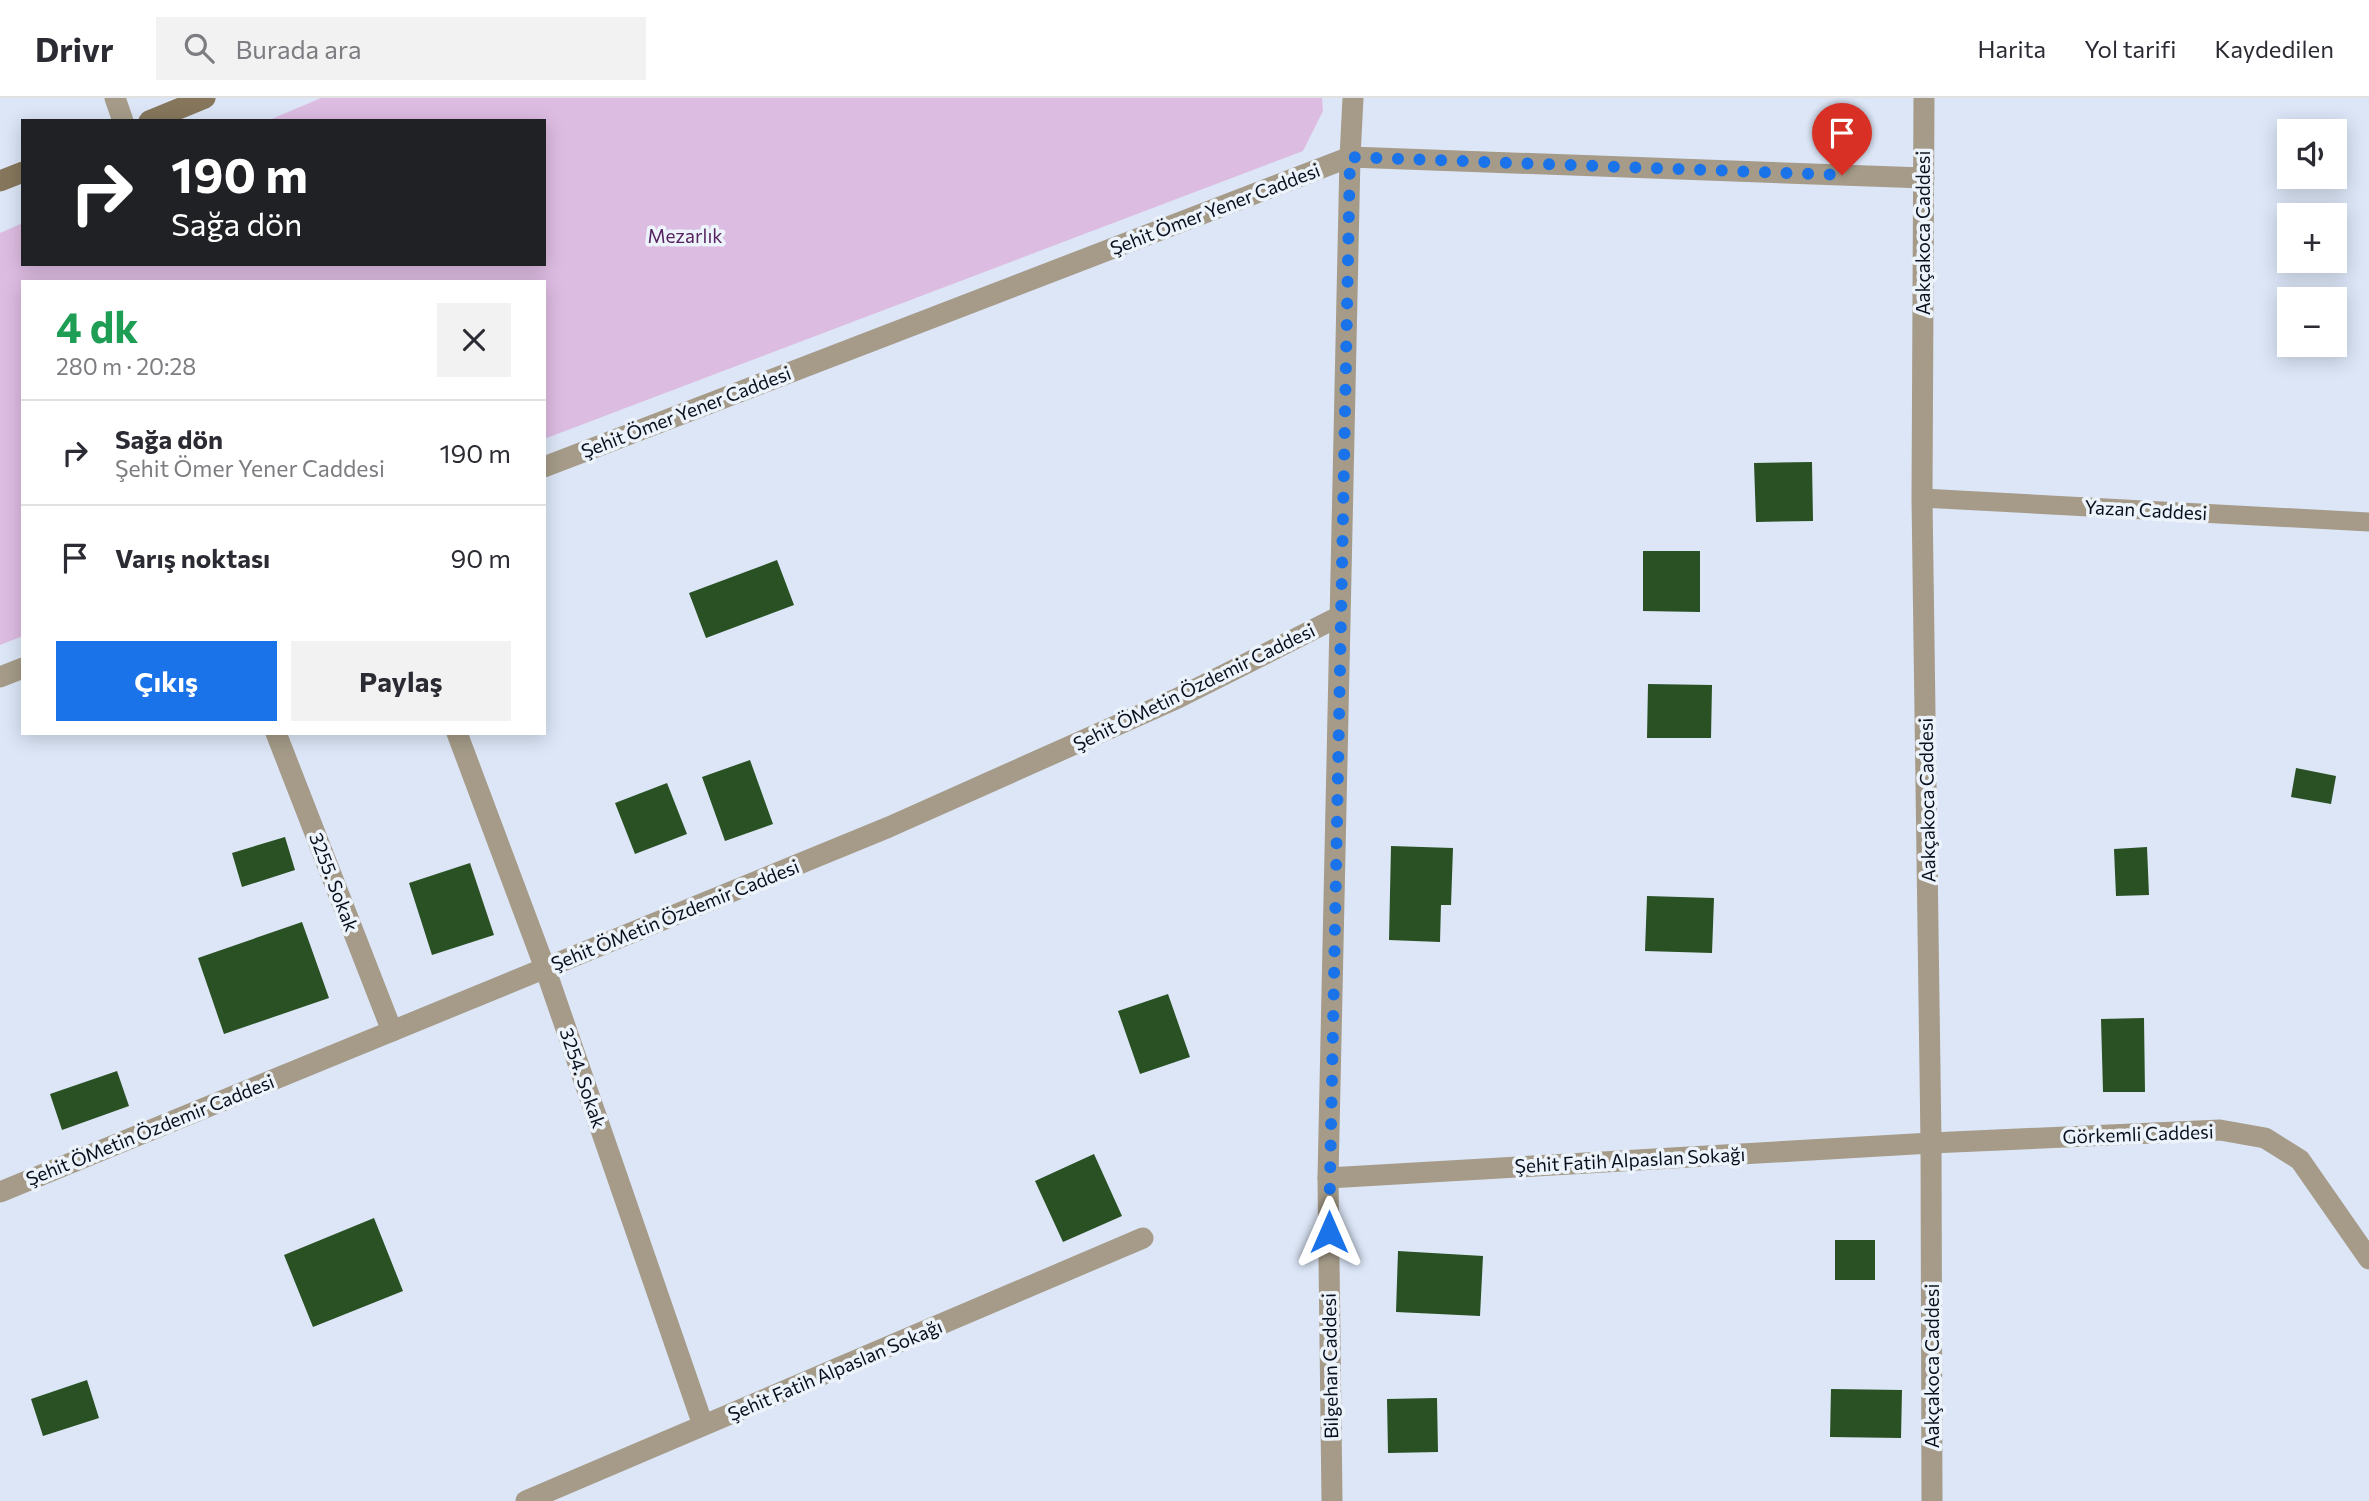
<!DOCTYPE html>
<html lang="tr">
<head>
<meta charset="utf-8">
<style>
  body { margin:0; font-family:Commissioner,sans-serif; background:#f2f2f3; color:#2b2b33; height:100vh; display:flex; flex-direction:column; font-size:26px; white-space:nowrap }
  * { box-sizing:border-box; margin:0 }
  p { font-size:23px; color:#7c7c81 }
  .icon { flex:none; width:38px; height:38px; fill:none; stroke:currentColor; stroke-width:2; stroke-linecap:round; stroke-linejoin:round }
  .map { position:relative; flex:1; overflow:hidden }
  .drawer { position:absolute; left:21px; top:182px; width:525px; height:455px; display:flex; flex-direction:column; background:#fff; border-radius:0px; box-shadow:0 4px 18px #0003 }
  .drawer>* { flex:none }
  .hud { position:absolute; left:21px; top:21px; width:525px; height:147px; border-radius:0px; box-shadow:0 4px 18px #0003; background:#202124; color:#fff; overflow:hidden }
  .controls { position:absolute; left:2277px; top:21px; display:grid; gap:14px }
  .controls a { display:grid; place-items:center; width:70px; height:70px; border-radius:0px; background:#fff; box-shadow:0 4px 18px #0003; font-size:35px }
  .pin { position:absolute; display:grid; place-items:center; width:60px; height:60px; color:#fff; margin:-72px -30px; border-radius:50% 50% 50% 0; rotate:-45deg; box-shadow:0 0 7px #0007 }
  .pin .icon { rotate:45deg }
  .me { position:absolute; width:77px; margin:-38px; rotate:0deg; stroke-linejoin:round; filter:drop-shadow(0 0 5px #0008) }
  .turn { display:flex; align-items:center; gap:24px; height:147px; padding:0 35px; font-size:32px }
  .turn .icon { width:91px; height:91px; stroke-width:2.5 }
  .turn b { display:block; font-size:49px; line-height:60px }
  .round { display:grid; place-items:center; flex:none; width:74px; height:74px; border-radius:0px; background:#f2f2f3 }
  .overview { display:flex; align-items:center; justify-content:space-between; height:119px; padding:0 35px }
  h1 { font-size:42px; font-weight:700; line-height:52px; color:#1e9e55 }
  .cta { display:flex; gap:14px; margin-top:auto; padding:14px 35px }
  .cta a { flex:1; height:80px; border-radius:0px; background:#1a73e8; color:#fff; font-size:28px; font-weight:700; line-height:80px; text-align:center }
  .cta a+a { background:#f2f2f3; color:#2b2b33 }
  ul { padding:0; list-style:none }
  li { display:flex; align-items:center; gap:21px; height:105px; padding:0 35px; border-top:2px solid #e1e1e2 }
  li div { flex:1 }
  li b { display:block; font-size:26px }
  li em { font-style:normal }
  header { display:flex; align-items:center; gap:42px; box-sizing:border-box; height:98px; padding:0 35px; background:#fff; border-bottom:2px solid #e1e1e2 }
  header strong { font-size:33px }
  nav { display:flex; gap:38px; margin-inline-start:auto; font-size:24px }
  .search { width:490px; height:63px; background:#f2f2f3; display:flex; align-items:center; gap:18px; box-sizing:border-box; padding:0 24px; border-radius:0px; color:#7c7c81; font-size:26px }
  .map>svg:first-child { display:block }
</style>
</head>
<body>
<header>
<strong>Drivr</strong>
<div class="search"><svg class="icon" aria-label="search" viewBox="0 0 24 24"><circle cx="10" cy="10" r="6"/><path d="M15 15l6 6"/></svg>Burada ara</div>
<nav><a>Harita</a><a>Yol tarifi</a><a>Kaydedilen</a></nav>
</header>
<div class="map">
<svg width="2369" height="1403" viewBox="0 0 2369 1403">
  <rect width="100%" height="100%" fill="#dce6f7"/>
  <path fill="#ddbce2" d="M321 0H1322L1323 13 1303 53 544 341V184H23V538L0 547V135L23 125V166H544V23H267Z"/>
  <path fill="#295123" d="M1812 364 1813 423 1756 424 1754 365Z
    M1643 453H1700V514L1643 513Z
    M777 462 794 507 706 540 689 495Z
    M1648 586 1712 587 1711 640H1647Z
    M750 662 773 726 725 743 702 679Z
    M2296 670 2336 678 2331 706 2291 699Z
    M667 685 687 736 635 756 615 705Z
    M285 739 295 772 242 789 232 755Z
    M1391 748 1453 750 1451 807H1441L1440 844 1389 842Z
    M2147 749 2149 797 2116 798 2114 751Z
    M470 765 494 837 432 857 409 785Z
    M1647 798 1714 800 1712 855 1645 853Z
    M302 824 329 900 224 936 198 860Z
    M1168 896 1190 959 1140 976 1118 913Z
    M2144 920 2145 994H2103L2101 921Z
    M117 973 129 1008 62 1032 50 996Z
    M1094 1056 1122 1118 1063 1144 1035 1083Z
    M374 1120 403 1193 313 1229 284 1157Z
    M1835 1142H1875V1182H1835Z
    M1398 1153 1483 1158 1480 1218 1396 1214Z
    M87 1282 99 1320 43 1338 31 1301Z
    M1831 1291 1902 1292 1901 1340 1830 1339Z
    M1437 1300 1438 1354 1388 1355 1387 1301Z"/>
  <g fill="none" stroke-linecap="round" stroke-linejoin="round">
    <path stroke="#a59b88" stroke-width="19" d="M1922 400 2369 424"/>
    <path stroke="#a59b88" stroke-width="21" d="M115 0 123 23
      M1350 59 1353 0
      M276 635 392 933
      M457 635 545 870 703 1327
      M1328 1080 1931 1045 2220 1032 2265 1040 2300 1062 2369 1161
      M526 1403 1143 1140"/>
    <path stroke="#a59b88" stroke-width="21" d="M1924 0 1922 400 1931 1045 1932 1403
      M544 369 1350 59 1924 80
      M0 579 23 570
      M0 1094 889 729 1178 600 1340 518
      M1332 1403 1328 1080 1350 59"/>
    <path stroke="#86775c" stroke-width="21" d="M149 23 205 0
      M0 83 23 74"/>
  </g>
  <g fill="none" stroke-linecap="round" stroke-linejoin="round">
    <path stroke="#1a73e8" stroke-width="12" stroke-dasharray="0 21.6" d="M1329 1134 1350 59 1842 77"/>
  </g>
  <g text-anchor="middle" stroke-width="7" stroke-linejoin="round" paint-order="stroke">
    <g font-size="19" fill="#080f1d" stroke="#edf3fb">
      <text transform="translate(1215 111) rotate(-21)" y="7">Şehit Ömer Yener Caddesi</text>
      <text transform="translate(1923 135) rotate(-90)" y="7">Aakçakoca Caddesi</text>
      <text transform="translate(686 314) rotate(-21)" y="7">Şehit Ömer Yener Caddesi</text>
      <text transform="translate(2146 412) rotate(3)" y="7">Yazan Caddesi</text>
      <text transform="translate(1194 589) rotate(-26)" y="7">Şehit ÖMetin Özdemir Caddesi</text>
      <text transform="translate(1927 702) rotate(-91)" y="7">Aakçakoca Caddesi</text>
      <text transform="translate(334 784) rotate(69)" y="7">3255. Sokak</text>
      <text transform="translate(675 817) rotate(-22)" y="7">Şehit ÖMetin Özdemir Caddesi</text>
      <text transform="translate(583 980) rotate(71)" y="7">3254. Sokak</text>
      <text transform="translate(150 1032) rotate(-22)" y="7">Şehit ÖMetin Özdemir Caddesi</text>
      <text transform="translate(2138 1036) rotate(-2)" y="7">Görkemli Caddesi</text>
      <text transform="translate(1630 1062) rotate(-3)" y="7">Şehit Fatih Alpaslan Sokağı</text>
      <text transform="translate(1330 1268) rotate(-91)" y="7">Bilgehan Caddesi</text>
      <text transform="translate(1932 1268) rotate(-90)" y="7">Aakçakoca Caddesi</text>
      <text transform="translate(835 1272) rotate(-23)" y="7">Şehit Fatih Alpaslan Sokağı</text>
    </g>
    <g font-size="19" fill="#56225f" stroke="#edf3fb">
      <text x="685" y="145">Mezarlık</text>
    </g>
  </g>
</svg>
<div class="controls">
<a><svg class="icon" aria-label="sound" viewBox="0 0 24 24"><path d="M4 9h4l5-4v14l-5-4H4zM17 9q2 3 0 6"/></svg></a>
<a>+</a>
<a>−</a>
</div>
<div class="pin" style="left:1842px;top:77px;background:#d93025"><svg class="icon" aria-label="arrive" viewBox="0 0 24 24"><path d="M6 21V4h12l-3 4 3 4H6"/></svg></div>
<svg class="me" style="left:1329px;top:1134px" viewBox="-20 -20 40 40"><path d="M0-17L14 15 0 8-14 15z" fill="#1a73e8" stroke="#fff" stroke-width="4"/></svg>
<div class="hud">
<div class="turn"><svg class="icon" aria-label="right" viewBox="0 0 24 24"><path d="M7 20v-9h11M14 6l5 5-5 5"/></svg><div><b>190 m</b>Sağa dön</div></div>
</div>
<section class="drawer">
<div class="overview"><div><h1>4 dk</h1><p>280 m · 20:28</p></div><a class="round"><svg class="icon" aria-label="close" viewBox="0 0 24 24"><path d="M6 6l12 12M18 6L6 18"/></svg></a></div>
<ul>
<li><svg class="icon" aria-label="right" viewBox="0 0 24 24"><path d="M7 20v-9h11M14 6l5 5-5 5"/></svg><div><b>Sağa dön</b><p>Şehit Ömer Yener Caddesi</p></div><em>190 m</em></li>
<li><svg class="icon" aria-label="arrive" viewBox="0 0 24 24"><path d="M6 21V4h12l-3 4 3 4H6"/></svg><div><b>Varış noktası</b></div><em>90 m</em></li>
</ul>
<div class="cta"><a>Çıkış</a><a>Paylaş</a></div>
</section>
</div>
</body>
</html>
